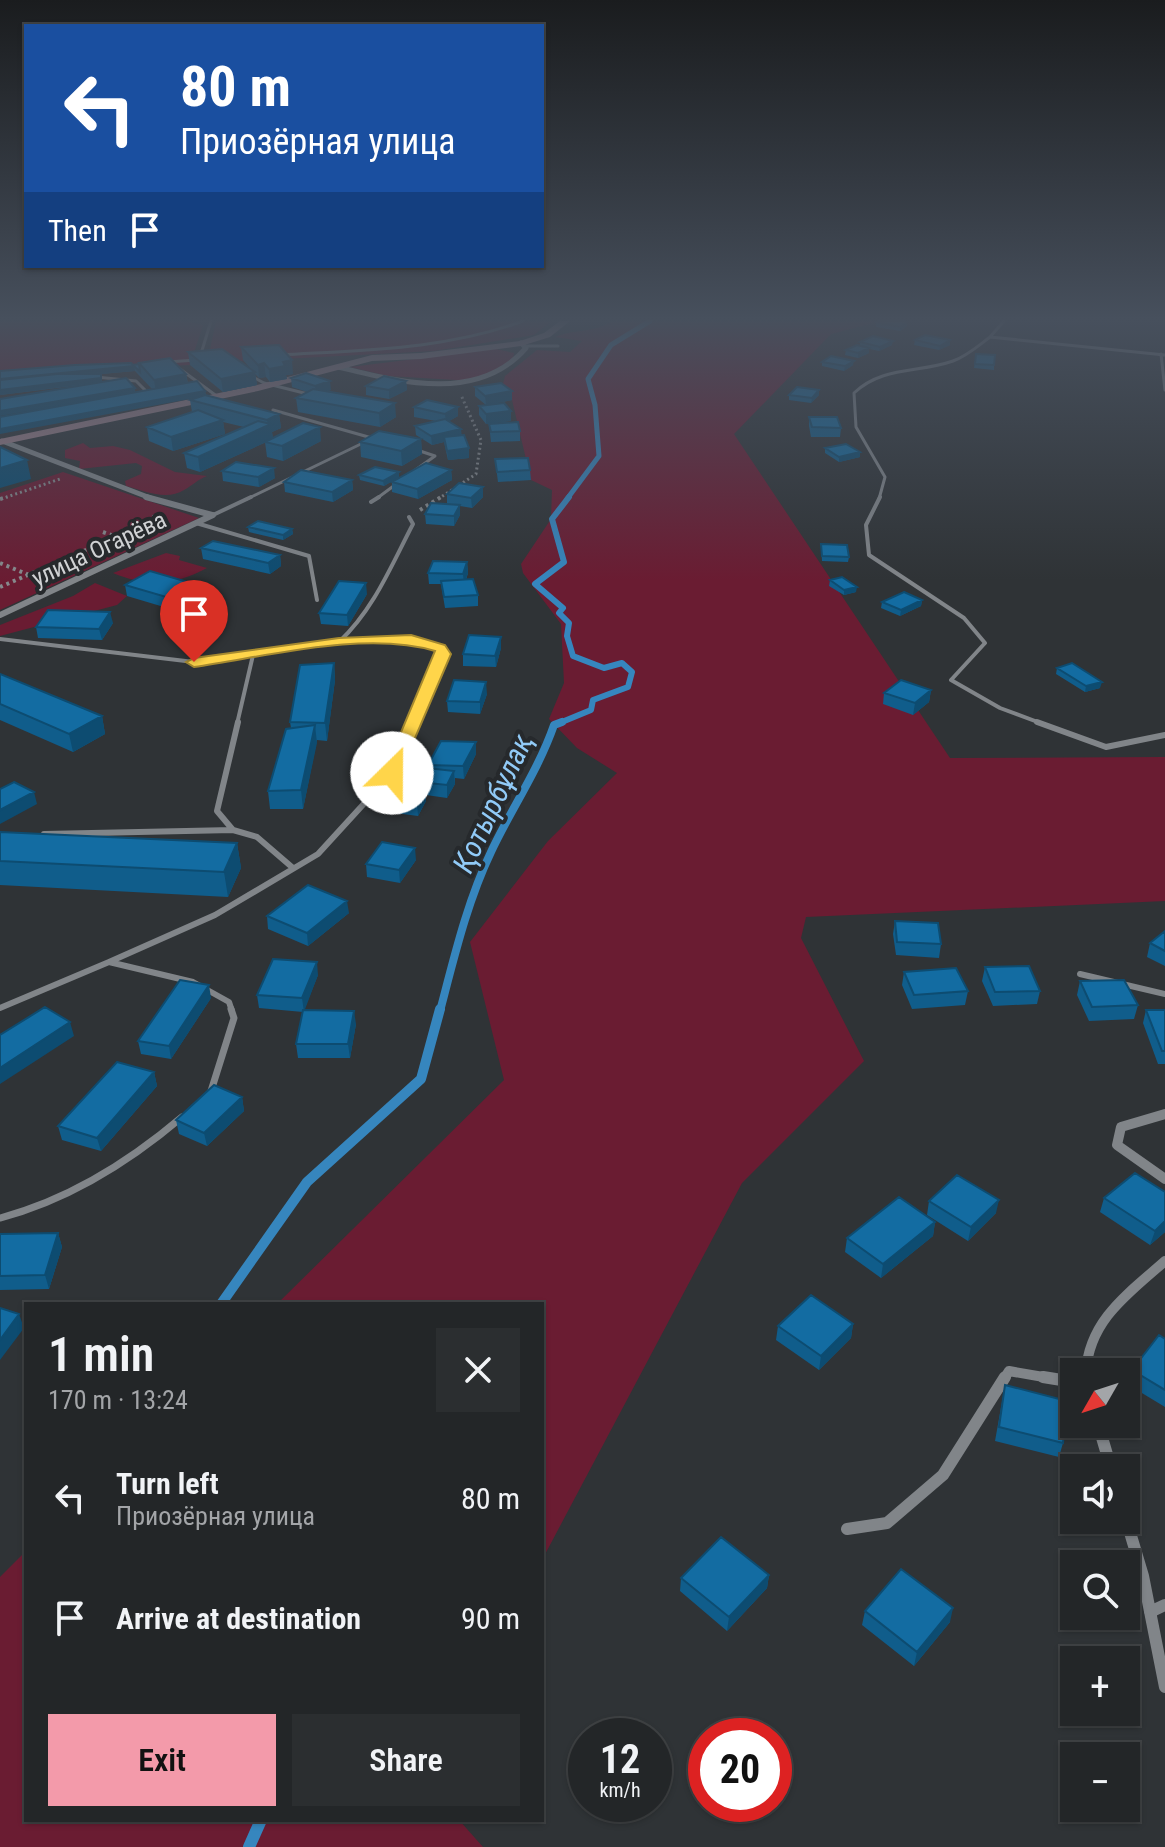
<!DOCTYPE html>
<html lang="en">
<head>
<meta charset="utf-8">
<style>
  body { margin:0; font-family:"Roboto Condensed",sans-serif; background:#2b2e30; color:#f1f3f6; height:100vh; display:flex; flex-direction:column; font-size:30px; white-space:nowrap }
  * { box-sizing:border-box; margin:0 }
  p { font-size:26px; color:#a3a5a8 }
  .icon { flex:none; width:44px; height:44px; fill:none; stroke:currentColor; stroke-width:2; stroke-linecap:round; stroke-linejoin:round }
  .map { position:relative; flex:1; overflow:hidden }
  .details { position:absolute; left:24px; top:1302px; width:520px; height:520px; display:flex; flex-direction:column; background:#232628; border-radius:0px; box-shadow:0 2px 6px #0004,0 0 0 2px #404345 }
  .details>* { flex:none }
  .top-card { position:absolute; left:24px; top:24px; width:520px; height:244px; border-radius:0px; box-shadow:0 2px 6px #0004,0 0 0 2px #404345; background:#1a4fa0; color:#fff; overflow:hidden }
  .needle { width:52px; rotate:231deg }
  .fabs { position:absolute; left:1060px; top:1358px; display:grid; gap:16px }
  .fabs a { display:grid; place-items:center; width:80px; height:80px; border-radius:0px; background:#232628; box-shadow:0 2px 6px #0004,0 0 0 2px #404345; font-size:40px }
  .speed { position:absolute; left:568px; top:1718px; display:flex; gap:16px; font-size:40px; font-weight:700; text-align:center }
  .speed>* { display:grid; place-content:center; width:104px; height:104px; border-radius:50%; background:#232628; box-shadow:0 2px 6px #0004,0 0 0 2px #404345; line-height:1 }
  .speed small { font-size:20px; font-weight:400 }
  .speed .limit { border:12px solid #d22; background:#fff; color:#111 }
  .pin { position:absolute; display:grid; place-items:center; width:68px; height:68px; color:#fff; margin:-82px -34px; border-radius:50% 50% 50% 0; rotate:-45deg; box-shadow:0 0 8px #0007 }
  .pin .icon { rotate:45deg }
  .me { position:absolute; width:88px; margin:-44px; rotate:23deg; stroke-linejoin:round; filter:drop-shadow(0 0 6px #0008) }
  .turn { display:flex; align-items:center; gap:28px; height:168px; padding:0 24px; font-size:36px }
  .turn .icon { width:104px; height:104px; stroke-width:2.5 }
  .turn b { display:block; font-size:56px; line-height:68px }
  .then { display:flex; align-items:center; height:76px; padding:0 24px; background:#0003; gap:16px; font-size:30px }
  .round { display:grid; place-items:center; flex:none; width:84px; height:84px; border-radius:0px; background:#2b2e30 }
  .overview { display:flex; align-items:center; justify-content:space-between; height:136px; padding:0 24px }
  h1 { font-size:48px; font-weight:600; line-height:60px }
  .cta { display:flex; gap:16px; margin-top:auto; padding:16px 24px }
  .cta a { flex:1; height:92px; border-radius:0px; background:#f39aaa; color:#111; font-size:32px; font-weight:600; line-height:92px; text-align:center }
  .cta a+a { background:#2b2e30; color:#f1f3f6 }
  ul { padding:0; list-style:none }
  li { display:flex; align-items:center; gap:24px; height:120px; padding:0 24px }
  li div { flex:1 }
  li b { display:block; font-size:30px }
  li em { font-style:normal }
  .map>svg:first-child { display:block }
</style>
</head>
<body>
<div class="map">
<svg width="1165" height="1847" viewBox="0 0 1165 1847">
  <rect width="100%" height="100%" fill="#2f3336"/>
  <path fill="#6a1c32" d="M0 321H185L203 325 190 365 0 375Z
    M216 321H552L534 335 434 351 224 362 209 354Z
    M614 321H881L831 334 734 434 950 758 1165 757V901L806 917 801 938 864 1061 742 1183 542 1560V1304H277L504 1080 470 942 548 841 617 773 577 748 549 719 564 683 561 624 523 573 521 564 551 519 552 490 531 480 512 400 501 392 505 376 537 350 570 352 582 341 555 337C579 328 589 334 614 321Z
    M496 349 514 353 513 358 485 379 473 381 388 376 350 367Z
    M83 443 90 448 113 446 130 450 175 472 207 476C197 480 193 485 184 490 167 501 144 491 126 486L125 481 141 474 142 466 136 463 79 469 80 461 65 458V450Z
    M63 472 199 518 0 610V493Z
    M166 553 180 556 179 560 207 568C176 585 146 587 113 573Z
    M95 583 127 596 117 605 0 636V625L73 596Z
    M26 1551V1820H459L483 1847H0V1577Z"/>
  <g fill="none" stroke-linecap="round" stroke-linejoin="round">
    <path stroke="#3686be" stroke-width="5" d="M567 499 599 456 595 405 588 379 611 345 650 321"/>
    <path stroke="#3686be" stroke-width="6" d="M557 724 591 710 593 700 628 687 632 672 622 663 604 668 573 656 567 636 569 623 559 613 563 608 535 584 564 562 552 519 569 497"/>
    <path stroke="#3686be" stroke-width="8" d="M440 1011C454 958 467 902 491 852 511 809 538 771 554 725L562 722"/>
    <path stroke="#3686be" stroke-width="10" d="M221 1304 307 1182 421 1079 440 1009"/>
    <path stroke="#3686be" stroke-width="12" d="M249 1847 261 1820"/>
    <path stroke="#86898c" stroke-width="3" stroke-dasharray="2 3" stroke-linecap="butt" d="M1 499 60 479
      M438 499 476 474 481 440 461 395"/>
    <path stroke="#86898c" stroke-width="4" stroke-dasharray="3 4" stroke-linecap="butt" d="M0 499 7 497
      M420 510 441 497
      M103 532 117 537
      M0 563 29 575
      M0 587 116 537 159 514"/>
    <path stroke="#818589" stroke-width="3" d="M1004 321 990 337 1165 355
      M524 346H558
      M1161 354 1165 390
      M279 355C361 350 445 350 523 321
      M200 357 211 321
      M167 362 196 360
      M180 369 218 397
      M251 376 264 383 312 395
      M96 377 136 381 145 390 141 394
      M273 410 372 438
      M414 471 435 456 417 450
      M247 499 365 442
      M376 499 399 482
      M879 499 885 477 856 427 854 393C882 366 919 373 953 361 967 356 978 346 990 337"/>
    <path stroke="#818589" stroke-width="4" d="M880 497 866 525 869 555 964 618 985 643 951 680 1000 708 1043 724
      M371 502 379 497
      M213 515 251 497
      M196 523 309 556 317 600
      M0 639 194 662 339 642 411 639 429 642 443 654 413 724
      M339 642C374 609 391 566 413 524L409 517
      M237 724 253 655"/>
    <path stroke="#818589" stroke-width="6" d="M1037 722 1106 747 1165 735
      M233 830 217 811 238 722
      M44 834 233 830 257 837 293 868
      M109 962 215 915 318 854 392 773 414 722
      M1080 974 1165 994
      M0 1008 109 962 193 982 229 1002 232 1011"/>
    <path stroke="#818589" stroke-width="7" d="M211 1091 234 1018 231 1009
      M0 1218C68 1200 129 1162 182 1117"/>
    <path stroke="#818589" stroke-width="5" d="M338 367C400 382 478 403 526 348L521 343
      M2 441 153 499"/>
    <path stroke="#818589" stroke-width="6" d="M146 497 212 515
      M0 615 213 515"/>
    <path stroke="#818589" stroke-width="10" d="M1165 1114 1121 1127 1117 1145 1165 1179
      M1086 1372C1089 1320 1129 1293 1165 1261
      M1004 1379 1009 1371 1055 1379"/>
    <path stroke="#818589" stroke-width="12" d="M1043 1377 1074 1382
      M1098 1424 1111 1468
      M1126 1519 1143 1576 1165 1687
      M847 1529 887 1523 943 1475 1005 1377
      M1150 1612 1165 1605"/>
    <path fill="#9e808a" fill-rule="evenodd" d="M560 321H570L550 337 521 346 421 359 372 361 258 391 0 445V439L257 385 372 355 421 353 520 341 544 333Z"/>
  </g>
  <path fill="#105d8b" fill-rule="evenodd" d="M876 322 907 326 900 331 876 327Z
    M915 340 950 345 939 350 914 345Z
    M860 342 892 345 879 351 869 349V353L858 358 845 355 846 350 860 346Z
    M241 347 293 374 286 375 287 379 270 382 266 377 259 378 255 374 257 385 223 392 190 365 188 352 250 368 243 360Z
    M976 354 994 365V370L974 368Z
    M822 362 853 365 844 371 822 366Z
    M139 364 186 374 188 383 205 391 206 395 279 414 281 428 272 432 273 439 200 472 187 468 184 453 244 427 223 422 225 434 173 451 149 441 147 427 192 412 190 400 196 398 97 399 98 383 0 395V371ZM135 371 152 389 135 392V388L102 382 101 374Z
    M291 378 331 390 326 391 396 417 380 427 298 412 296 398 307 392 292 387Z
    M406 381 407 390 389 399 366 395V386Z
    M475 387 512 400 486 405 475 396Z
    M819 390V395L811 403 789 400V395Z
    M479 406 511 421 486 424 479 415Z
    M414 407 458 416 449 421 462 435 469 448V458L448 460 444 442 432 445 416 435 415 426 436 421 414 417Z
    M809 417 841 428 840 437H811L809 426Z
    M489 424 520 431V441L491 442Z
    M421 439 422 454 402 466 361 457 360 442Z
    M321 441 283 461 267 457 265 442Z
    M825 448 860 457 839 462 825 453Z
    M495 459 530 470 531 480 498 482Z
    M451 470 452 480 418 499 392 492V482Z
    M222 471 275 478 259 487 223 481Z
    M359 475 399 477 384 486 360 480Z
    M352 480 353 490 333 502 285 492 284 482Z
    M447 494 483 497 472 508 460 506V515L454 526 426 524 425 514 447 504Z
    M248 527 292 529 293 534 283 540 249 532Z
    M821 544 849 557 848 562 822 561Z
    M201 548 280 555 281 566 270 574 203 559Z
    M467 562 468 573 466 580 478 595V606L445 608 441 584H429L428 573Z
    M830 580 856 592 844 595 829 586Z
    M125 585H198L200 596 174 610 127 596Z
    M367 594 348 626 321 624 319 613Z
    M922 600 921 606 900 616 881 608 882 602Z
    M113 623 102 640 38 638 36 627Z
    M501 648 496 667 463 666V654Z
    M334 663 335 680 327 741 317 740 303 809H270L268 791 291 728 290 722Z
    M1057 668 1100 688 1085 692 1056 674Z
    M0 674 102 716 105 734 73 752 0 720Z
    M931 690 929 702 913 715 883 704 884 693Z
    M487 694 480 714 448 712 447 701Z
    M476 742V754L464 779 455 778V784L447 798 426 795V801L418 816 387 812 386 799 419 788V782L428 768V765Z
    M0 832 237 843 241 868 228 897 0 885Z
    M416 860 400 883 367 877 366 864Z
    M349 913 308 946 268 929 267 916Z
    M895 921 941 944 939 958 896 955 893 934Z
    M1165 931V966L1147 957 1150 943Z
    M985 967 1040 991 1037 1004 993 1006 982 981Z
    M904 972 968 991 965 1005 912 1009 902 985Z
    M318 975 304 1010 356 1024 350 1058H298L296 1044 303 1012 259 1008 257 995Z
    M1080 981 1138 1005 1134 1019 1089 1021 1077 995Z
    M211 998 171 1059 141 1054 138 1041Z
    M1146 1010H1165V1064H1158L1143 1023Z
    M154 1072 157 1086 101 1151 62 1140 58 1126Z
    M242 1097 244 1111 207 1146 179 1134 176 1120Z
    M1165 1192V1232L1150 1245 1100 1212 1104 1198Z
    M929 1201 996 1213 968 1241 927 1215Z
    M935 1222 933 1236 881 1278 845 1252 847 1238Z
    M58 1233 62 1247 49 1289 0 1290V1234Z
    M853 1324 851 1338 819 1370 776 1340 778 1326Z
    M1165 1339V1407L1127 1384 1132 1370Z
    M1005 1385 1063 1443 1059 1457 995 1441Z
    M769 1575 767 1588 727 1631 680 1591 681 1578Z
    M865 1611 950 1622 914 1666 862 1625Z"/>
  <path fill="#0d4c71" d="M907 322V326L900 331V327Z
    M950 340V345L939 350 940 346Z
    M893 341 892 345 879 351 880 347Z
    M869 348V353L858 358V353Z
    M292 360 293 374 286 375 287 379 270 382 269 369 283 362Z
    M854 361 853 365 844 371 845 366Z
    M264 363 266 377 259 378 258 365Z
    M134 366 135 371 0 383V379Z
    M255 372 257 385 223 392 221 379Z
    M186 374 188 387 156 393 154 380Z
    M101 378 102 382 0 395V390Z
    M330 381 331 390 316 395 315 386Z
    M406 381 407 390 389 399V390Z
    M135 388V393L0 416V411Z
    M819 390V395L811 403 812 398Z
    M205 391 206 396 0 434V429Z
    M512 391V400L486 405 485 396Z
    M395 403 396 417 380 427 379 413Z
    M458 407V416L446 423 445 414Z
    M511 411V421L486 424V414Z
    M279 414 281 428 272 432 273 439 200 472 198 457 268 426 267 420Z
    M223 420 225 434 173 451 171 437Z
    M320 427 321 441 283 461 282 446Z
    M461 429 462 438 444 437V442L432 445 431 436Z
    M421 439 422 454 402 466 401 451Z
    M469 448V458L448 460 447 451Z
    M860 452V457L839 462V457Z
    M27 460 31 479 0 488V468Z
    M274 468 275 478 259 487 258 477Z
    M451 470 452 480 418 499 417 489Z
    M399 472V477L384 486 383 481Z
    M352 480 353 490 333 502 332 492Z
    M483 487V497L472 508 471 498Z
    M460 505V515L454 526V516Z
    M292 529 293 534 283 540V535Z
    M280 555 281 566 270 574 268 563Z
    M467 562 468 573 464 585 463 574Z
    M366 583 367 594 348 626 347 615Z
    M198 585 200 596 174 610 173 599Z
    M857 587 856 592 844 595V590Z
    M922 600 921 606 900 616 901 610Z
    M110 612 113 623 102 640 99 629Z
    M501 637V648L496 667 495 656Z
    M334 663 335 680 327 741 325 723Z
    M486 682 487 694 480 714V702Z
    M1102 682 1100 688 1085 692 1086 686Z
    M931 690 929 702 913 715 915 703Z
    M102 716 105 734 73 752 69 734Z
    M315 725 317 743 303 809 301 790Z
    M476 742V754L464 779 463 766Z
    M454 771 455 784 447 798V785Z
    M425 789 426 801 418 816 417 803Z
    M34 792 37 804 0 824V810Z
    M237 843 241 868 228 897 224 872Z
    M415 848 416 860 400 883 399 870Z
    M347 901 349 913 308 946 307 933Z
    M317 962 318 975 304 1012 302 998Z
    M209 985 211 998 171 1059 169 1046Z
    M354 1011 356 1024 350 1058 348 1044Z
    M70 1022 74 1036 0 1084V1068Z
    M154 1072 157 1086 101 1151 97 1138Z
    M242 1097 244 1111 207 1146 204 1133Z
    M999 1200 996 1213 968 1241 971 1227Z
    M1165 1221V1232L1150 1245 1155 1231Z
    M935 1222 933 1236 881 1278 883 1264Z
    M58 1233 62 1247 49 1289 45 1275Z
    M19 1314 24 1328 0 1360V1340Z
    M853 1324 851 1338 819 1370 821 1356Z
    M769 1575 767 1588 727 1631 729 1617Z
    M953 1608 950 1622 914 1666 917 1652Z"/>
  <path fill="#136ca2" stroke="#0d4c71" stroke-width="2" d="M878 321H903L907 322 900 327 876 322Z
    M925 335 950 340 940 346 915 340Z
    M873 336 893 341 880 347 860 342Z
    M279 345 292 360 283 362 285 366 269 369 264 363 258 365 241 347Z
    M857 345 869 348 858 353 846 350Z
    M222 349 255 372 221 379 188 352Z
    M976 354 995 355 994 365 975 364Z
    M831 356 854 361 845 366 822 362Z
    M170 358 186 374 154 380 139 363Z
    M131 363 134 366 0 379V371L75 365Z
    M139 364 140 372 133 365Z
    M306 373 330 381 315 386 291 378Z
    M57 374H101V378L0 390V380Z
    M384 376 406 381 389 390 366 386Z
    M126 378 135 388 0 411V399Z
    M197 381 205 391 0 429V417Z
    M501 383 512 391 485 396 475 387Z
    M797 387 819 390 812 398 789 395Z
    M313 389 395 403 379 413 296 398Z
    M205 395 279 414 267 420 190 400Z
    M427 400 458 407 445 414 414 407Z
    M504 403 511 411 486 414 479 406Z
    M198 410 223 420 171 437 147 427Z
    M809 417H837L841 428 812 427Z
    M445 419 461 429 431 436 415 426Z
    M258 421 271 424 198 457 184 453Z
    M518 422 520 431 491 432 489 424Z
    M303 423 320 427 282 446 265 442Z
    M379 431 421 439 401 451 360 442Z
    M464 435 469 448 447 451 444 437Z
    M846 444 860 452 839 457 825 448Z
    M0 447 27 460 0 468Z
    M528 458 530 470 497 472 495 459Z
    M236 462 274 468 258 477 222 471Z
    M426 463 451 470 417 489 392 482Z
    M375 467 399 472 383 481 359 475Z
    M301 470 352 480 332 492 284 482Z
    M459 483 483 487 471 498 447 494Z
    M431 503 460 505 454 516 425 514Z
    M258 521 292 529 283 535 248 527Z
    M213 541 280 555 268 563 201 548Z
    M821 544 847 545 849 557 822 556Z
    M433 561 467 562 463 574 428 573Z
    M150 571 198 585 173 599 125 585Z
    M842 577 857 587 844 590 830 580Z
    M473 579 478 595 444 597 441 581Z
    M339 581 366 583 347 615 319 613Z
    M904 592 922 600 901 610 882 602Z
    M48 610 110 612 99 629 36 627Z
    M469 635 501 637 495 656 463 654Z
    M334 663 325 723 290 722 300 665Z
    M1072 663 1102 682 1086 686 1057 668Z
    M0 674 102 716 69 734 0 704Z
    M454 680 486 682 480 702 447 701Z
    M901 680 931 690 915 703 884 693Z
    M315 725 301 790 268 791 286 729Z
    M441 741 476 742 463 766 428 765Z
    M427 768 454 771 447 785 419 782Z
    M14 782 34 792 0 810V789Z
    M395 785 425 789 417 803 386 799Z
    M0 832 237 843 224 872 0 861Z
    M382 842 415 848 399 870 366 864Z
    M308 885 347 901 307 933 267 916Z
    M895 921 938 923 941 944 897 942Z
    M1165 931V951L1150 943Z
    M273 959 317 962 302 998 257 995Z
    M1029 966 1040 991 995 992 985 967Z
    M956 968 968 991 914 995 904 972Z
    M180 980 209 985 169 1046 138 1041Z
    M1124 980 1138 1005 1092 1007 1080 981Z
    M45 1007 70 1022 0 1068V1035Z
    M303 1010 354 1011 348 1044H296Z
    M1146 1010H1165V1051H1162Z
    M117 1062 154 1072 97 1138 58 1126Z
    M214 1085 242 1097 204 1133 176 1120Z
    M1135 1173 1165 1192V1221L1155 1231 1104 1198Z
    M957 1175 999 1200 971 1227 929 1201Z
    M899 1197 935 1222 883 1264 847 1238Z
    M58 1233 45 1275 0 1276V1234Z
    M811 1295 853 1324 821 1356 778 1326Z
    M0 1308 19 1314 0 1340Z
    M1159 1335 1165 1339V1390L1132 1370Z
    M1005 1385 1067 1401 1063 1443 999 1427Z
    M721 1537 769 1575 729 1617 681 1578Z
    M901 1569 953 1608 917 1652 865 1611Z"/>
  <linearGradient id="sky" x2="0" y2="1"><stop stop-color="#1a1c1e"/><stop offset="0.55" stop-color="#47505d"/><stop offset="1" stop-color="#47505d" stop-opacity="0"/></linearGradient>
  <rect width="1165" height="580" fill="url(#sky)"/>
  <path fill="#ffd54a" stroke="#a68a30" stroke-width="2" d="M411 635 445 645 451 654 400 773 392 778 384 773 435 651C365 630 265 657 194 667L186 662 194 658 339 638Z"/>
  <g text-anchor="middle" stroke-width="8" stroke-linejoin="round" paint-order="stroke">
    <g font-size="24" fill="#d0d2d4" stroke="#26292c">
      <text transform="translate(99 549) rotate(-25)" y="8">улица Огарёва</text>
    </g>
    <g font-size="30" font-style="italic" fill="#91caf7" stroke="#26292c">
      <text transform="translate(493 803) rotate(-65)" y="10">Қотырбұлақ</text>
    </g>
  </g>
</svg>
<div class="fabs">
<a><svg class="needle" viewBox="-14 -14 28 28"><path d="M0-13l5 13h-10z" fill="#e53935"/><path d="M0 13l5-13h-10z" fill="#a3a5a8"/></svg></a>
<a><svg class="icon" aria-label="sound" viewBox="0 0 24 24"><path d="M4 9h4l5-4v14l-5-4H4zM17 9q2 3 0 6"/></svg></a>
<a><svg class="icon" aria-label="search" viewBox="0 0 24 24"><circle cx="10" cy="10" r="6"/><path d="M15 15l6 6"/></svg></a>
<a>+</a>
<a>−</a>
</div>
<div class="speed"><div>12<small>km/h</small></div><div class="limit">20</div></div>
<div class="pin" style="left:194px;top:662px;background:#d93025"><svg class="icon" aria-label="arrive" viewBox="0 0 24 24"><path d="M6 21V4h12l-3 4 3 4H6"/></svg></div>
<svg class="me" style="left:392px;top:773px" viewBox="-20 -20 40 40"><circle r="19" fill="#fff"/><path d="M0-13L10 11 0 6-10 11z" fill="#ffd54a"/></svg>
<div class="top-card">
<div class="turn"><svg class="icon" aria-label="left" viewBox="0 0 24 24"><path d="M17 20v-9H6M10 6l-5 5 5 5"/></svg><div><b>80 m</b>Приозёрная улица</div></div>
<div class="then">Then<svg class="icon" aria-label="arrive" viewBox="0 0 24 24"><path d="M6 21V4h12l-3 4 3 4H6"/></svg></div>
</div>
<section class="details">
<div class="overview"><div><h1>1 min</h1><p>170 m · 13:24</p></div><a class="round"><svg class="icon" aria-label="close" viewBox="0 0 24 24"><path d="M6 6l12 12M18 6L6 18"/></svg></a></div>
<ul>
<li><svg class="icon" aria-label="left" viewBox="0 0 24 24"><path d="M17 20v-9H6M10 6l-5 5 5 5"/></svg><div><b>Turn left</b><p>Приозёрная улица</p></div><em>80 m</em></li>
<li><svg class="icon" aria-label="arrive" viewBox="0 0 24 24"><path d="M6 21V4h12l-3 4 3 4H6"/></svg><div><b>Arrive at destination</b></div><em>90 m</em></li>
</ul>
<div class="cta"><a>Exit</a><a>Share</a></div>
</section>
</div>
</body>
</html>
